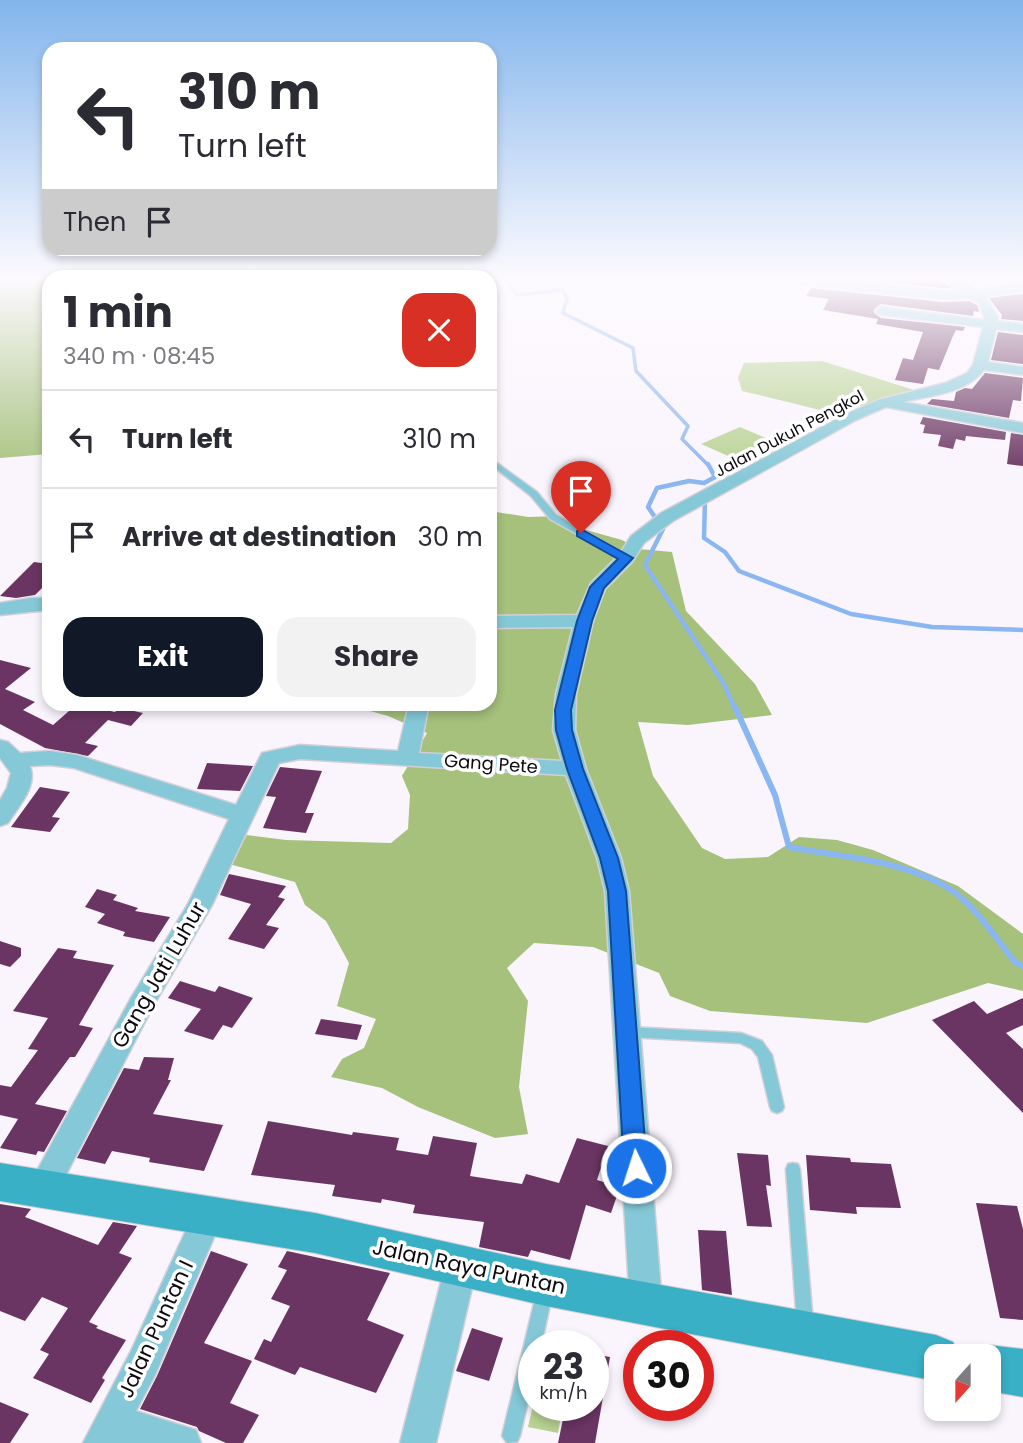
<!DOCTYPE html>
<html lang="en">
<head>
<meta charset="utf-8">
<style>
  body { margin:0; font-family:Poppins,sans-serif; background:#f2f2f3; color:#2b2b33; height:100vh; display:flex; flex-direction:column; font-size:26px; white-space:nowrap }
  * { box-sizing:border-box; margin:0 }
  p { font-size:23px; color:#7c7c81 }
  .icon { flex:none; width:38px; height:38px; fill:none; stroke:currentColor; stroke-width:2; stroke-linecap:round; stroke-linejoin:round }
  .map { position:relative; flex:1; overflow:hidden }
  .sheet { position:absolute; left:42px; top:270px; width:455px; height:441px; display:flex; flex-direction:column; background:#fff; border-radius:21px; box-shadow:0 4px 10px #0003 }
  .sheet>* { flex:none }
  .top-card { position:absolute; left:42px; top:42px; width:455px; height:214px; border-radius:21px; box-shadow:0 4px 10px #0003; background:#fff; color:#2b2b33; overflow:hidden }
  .needle { width:46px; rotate:201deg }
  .tools { position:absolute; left:924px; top:1344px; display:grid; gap:14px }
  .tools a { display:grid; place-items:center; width:77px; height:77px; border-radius:14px; background:#fff; box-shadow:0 4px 10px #0003; font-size:35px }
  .speed { position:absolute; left:518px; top:1330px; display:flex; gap:14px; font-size:35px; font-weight:700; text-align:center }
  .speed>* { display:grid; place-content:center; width:91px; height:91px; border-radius:50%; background:#fff; box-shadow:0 4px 10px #0003; line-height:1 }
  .speed small { font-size:18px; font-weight:400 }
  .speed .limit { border:10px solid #d22; background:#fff; color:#111 }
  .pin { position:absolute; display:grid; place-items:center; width:60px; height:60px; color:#fff; margin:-72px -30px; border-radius:50% 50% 50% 0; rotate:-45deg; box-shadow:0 0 7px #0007 }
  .pin .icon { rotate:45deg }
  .me { position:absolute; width:77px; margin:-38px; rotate:356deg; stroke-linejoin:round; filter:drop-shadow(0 0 5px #0008) }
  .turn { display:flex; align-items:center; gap:24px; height:147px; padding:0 21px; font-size:32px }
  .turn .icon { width:91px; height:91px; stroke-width:2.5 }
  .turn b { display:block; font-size:49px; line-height:60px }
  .then { display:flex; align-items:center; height:66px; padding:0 21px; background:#0003; gap:14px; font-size:26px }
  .round { display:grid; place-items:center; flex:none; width:74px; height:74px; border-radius:21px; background:#f2f2f3 }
  .overview { display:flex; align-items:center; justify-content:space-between; height:119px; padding:0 21px }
  h1 { font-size:42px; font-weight:700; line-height:52px }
  .button { display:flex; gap:14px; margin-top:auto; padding:14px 21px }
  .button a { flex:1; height:80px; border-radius:21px; background:#111827; color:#fff; font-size:28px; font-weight:700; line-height:80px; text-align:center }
  .button a+a { background:#f2f2f3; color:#2b2b33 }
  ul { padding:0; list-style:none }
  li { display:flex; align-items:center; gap:21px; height:98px; padding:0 21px; border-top:2px solid #e1e1e2 }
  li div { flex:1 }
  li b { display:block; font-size:26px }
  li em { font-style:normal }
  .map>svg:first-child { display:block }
</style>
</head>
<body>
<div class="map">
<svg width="1023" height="1443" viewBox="0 0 1023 1443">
  <rect width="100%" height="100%" fill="#faf4fd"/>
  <path fill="#b7d292" d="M822 361 914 390 869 405 820 410 742 391 738 378 744 363Z
    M740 427 775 442 735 459 701 444Z
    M534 1401V1405H563L558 1433 528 1427Z"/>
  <path fill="#a5c17c" d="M0 278H49V454L0 458Z
    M490 511 528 517 560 516 579 528 622 540 639 549 672 552 686 611 755 684 772 715 688 725 638 722 653 776 702 848 725 859 768 857 799 837 837 840 873 850 958 886 1023 934V991L988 983 867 1023 710 1011 670 996 659 973 593 947 534 943 507 968 528 1001 519 1087 528 1134 495 1138 418 1107 382 1088 331 1077 342 1059 364 1048 376 1019 337 1006 349 963 326 921 305 905 295 882 229 864 247 835 286 840 391 843 408 829 410 795 402 776 427 733 388 716 345 704H490Z"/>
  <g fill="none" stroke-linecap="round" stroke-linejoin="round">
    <path stroke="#8ab6f1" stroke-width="3.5" d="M490 286 500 280 508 282 517 295 563 290 567 299 563 313 633 348 636 371 688 426 682 439 709 466"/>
    <path stroke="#8ab6f1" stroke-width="4.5" d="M708 464 715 477 704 483 689 481 657 488 648 507 663 529 645 565 724 684 735 709
      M705 500 704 538 725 552 739 571 851 614 932 627 1023 630"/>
    <path stroke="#8ab6f1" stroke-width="6" d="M735 707 775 795 789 847C841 857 904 860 950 889 976 906 996 939 1015 962L1023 966"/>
  </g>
  <path fill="#6a3562" d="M849 278 886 282 885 279 939 278 951 288H942Z
    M811 288 942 302 969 301 977 305 979 312 974 311 973 316 881 304 874 309V313L881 318 965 327 963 331 956 330 953 336 939 370 928 368 923 384 895 380 903 358 913 360 923 332 876 324 878 319 823 310 829 299 806 296Z
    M1023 294V321L1001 319 1002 315 989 298Z
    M998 332 1023 335V364L991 360Z
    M985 373 1023 378 1021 401 1013 400 1009 418 927 404 932 399 954 401 956 392 965 388 972 389Z
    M923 417 1006 432 1005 440 966 436 965 441 956 439 953 449 938 446 941 435 923 433 925 425 920 424Z
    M1011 433 1023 435V466L1007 464Z
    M34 562 49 564V581L35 595 16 598 0 596Z
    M0 660 31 668 5 689 35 702 23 710 53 725 77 704 115 712 120 708 143 713 131 726 108 720 85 743 98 746 88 756 45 748 0 724Z
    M207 763 253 766 240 791 197 789Z
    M280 767 322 771 305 813H314L306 833 263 828 276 797 266 796Z
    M40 787 70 792 52 817 60 818 50 832 11 827Z
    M229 874 286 886 278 897 285 899 266 925 279 928 264 949 228 939 251 904 220 895Z
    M97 889 117 895 113 900 138 908 135 911 170 917 154 942 123 936 125 932 97 923 105 914 85 907Z
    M0 941 21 948V956L10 967 0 964Z
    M58 948 77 951 73 958 114 965 79 1025 93 1028 75 1057H70L35 1104 67 1111 44 1152 38 1151 36 1155 0 1148 18 1119 0 1115V1085L11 1087 38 1050 28 1049 48 1018 13 1011Z
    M180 981 215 992 219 986 253 998 232 1028 223 1025 213 1040 184 1031 201 1009 168 998Z
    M1023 998V1025L1006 1033 1023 1049V1113L932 1020 974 1001 987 1014Z
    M321 1019 362 1025 357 1040 315 1034Z
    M144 1057 174 1058 168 1080H171L153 1114 223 1125 204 1171 149 1162 150 1158 112 1151 105 1164 77 1158 124 1068 139 1070Z
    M268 1121 352 1135 353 1132 399 1138 396 1150 428 1155 433 1136 477 1143 470 1176 522 1184 526 1174 559 1183 577 1138 608 1146 597 1180 620 1187 611 1213 586 1205 570 1260 531 1250 528 1257 479 1247 484 1222 413 1213 415 1205 382 1199 381 1203 332 1196 335 1185 251 1175Z
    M737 1153 768 1155 771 1186 766 1185 772 1227 747 1226Z
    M806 1155 850 1158 851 1162 891 1164 901 1208 856 1207 857 1214 810 1210Z
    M976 1203 1017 1206 1023 1229V1320L1000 1318Z
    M0 1204 31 1209 25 1217 98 1245 113 1222 137 1226 119 1253 132 1258 89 1322 98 1326 96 1328 126 1340 102 1378 105 1380 91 1403 33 1378 49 1354 40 1350 68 1308 42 1297 25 1321 0 1311Z
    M698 1230 726 1231 732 1295 702 1290Z
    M211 1251 248 1264 204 1343 252 1361 230 1403 259 1415 243 1443H226L199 1431 197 1427 140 1409 157 1376Z
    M287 1251 390 1273 367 1320 404 1335 376 1393 300 1367 295 1375 254 1359 264 1339 271 1342 290 1306 271 1299 287 1270 278 1267Z
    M472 1328 503 1338 489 1381 456 1371Z
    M593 1354 610 1357 595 1443H558L566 1405H593Z
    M0 1402 29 1414 10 1443H0Z"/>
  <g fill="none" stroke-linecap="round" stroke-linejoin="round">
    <g stroke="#d4cfd7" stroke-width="3">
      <path id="lane" d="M490 458 537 492 556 515 629 556V560H623L550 519 531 496 490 464Z
        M628 1027 741 1033 762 1041 772 1055 784 1107 782 1111 777 1113 772 1111 770 1107 758 1057 752 1049 740 1043 628 1037 623 1036 621 1032 623 1028Z
        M793 1163 798 1164 800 1169 813 1324 811 1330 805 1332 799 1330 797 1324 786 1169 788 1164Z
        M545 1283 551 1286 553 1291 541 1346H534V1375L520 1436 517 1442 507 1443 502 1436 537 1291 539 1286Z"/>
    </g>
    <g stroke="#d4cfd7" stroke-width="3">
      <path id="street" d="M775 278H820L942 291H959L941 278H956L975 290 1023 283V291L985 296 998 317 997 321 1023 324V332L996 329 988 362 1023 367V375L984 370C967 393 929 396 903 402L1023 423V433L886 407 856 420 673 521 644 543 632 562 605 589 593 621 576 694 575 730 586 769 621 858 629 891 662 1304 658 1315 646 1319 634 1315 630 1304 605 891 597 858 566 775 300 759 279 763 212 905 151 1010 54 1198 43 1202 32 1198 28 1189 32 1180 131 998 188 904 229 819 74 768 50 765 30 766C38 786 18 807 8 823L0 826V800L7 788 11 773 0 758V740L8 742 20 753 50 751 77 755 236 805 262 753 300 745 398 751 409 704H429L419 753 562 761 553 730 556 694 573 627 490 628V616L577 615 591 583 619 555 631 536 661 513 846 414 878 400 945 383 967 373 973 365 983 327 881 315 875 311 881 307 985 320 979 303 970 298 942 299 781 282Z
        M31 598H49V610L0 615V603Z
        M209 1200 220 1204 224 1214 155 1375 136 1411 196 1430 201 1443H83L131 1351 198 1204Z
        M461 1251 472 1256 477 1266 436 1443H400L445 1266 450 1256Z"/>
    </g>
    <g stroke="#d4cfd7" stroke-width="2">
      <path id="secondary" d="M0 1163 315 1213 546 1264 936 1335 953 1342 959 1356H936V1381L546 1306 315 1253 0 1201Z
        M989 1345 1023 1349V1397L989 1391V1356H970L972 1351Z"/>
    </g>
    <use href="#lane" fill="#85c8d7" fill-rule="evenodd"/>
    <use href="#street" fill="#85c8d7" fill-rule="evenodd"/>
    <use href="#secondary" fill="#39b0c6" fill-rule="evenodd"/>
  </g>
  <linearGradient id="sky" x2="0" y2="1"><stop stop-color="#82b5ec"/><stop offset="0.58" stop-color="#fdfafe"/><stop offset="1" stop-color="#fdfafe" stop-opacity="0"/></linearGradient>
  <rect width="1023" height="481" fill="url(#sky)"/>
  <path fill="#1a73e8" stroke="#114b97" stroke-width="2" d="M581 529 633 558 604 588 592 621 571 710 572 730 583 769 618 858 626 891 647 1168 644 1175 636 1178 628 1175 624 1168 608 891 600 858 567 769 556 730 555 710 577 621 590 587 618 559 577 536V531Z"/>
  <g text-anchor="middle" stroke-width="7" stroke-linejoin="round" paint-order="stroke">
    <g font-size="16" fill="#0d0a0f" stroke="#fff">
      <text transform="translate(789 433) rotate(-28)" y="6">Jalan Dukuh Pengkol</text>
    </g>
    <g font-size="18" fill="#0d0a0f" stroke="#fff">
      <text transform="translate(491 764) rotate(4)" y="6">Gang Pete</text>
    </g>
    <g font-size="21" fill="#0d0a0f" stroke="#fff">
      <text transform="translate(159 975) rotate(-60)" y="7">Gang Jati Luhur</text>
      <text transform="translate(469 1267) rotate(12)" y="7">Jalan Raya Puntan</text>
      <text transform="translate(156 1329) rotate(-65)" y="7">Jalan Puntan I</text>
    </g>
  </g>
</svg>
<div class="tools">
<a><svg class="needle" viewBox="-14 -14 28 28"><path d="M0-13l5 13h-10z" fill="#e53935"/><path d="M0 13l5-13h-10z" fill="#7c7c81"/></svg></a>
</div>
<div class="speed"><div>23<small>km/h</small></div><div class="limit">30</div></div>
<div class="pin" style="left:581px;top:533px;background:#d93025"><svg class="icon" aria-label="arrive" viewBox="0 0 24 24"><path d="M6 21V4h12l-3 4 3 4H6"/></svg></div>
<svg class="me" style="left:636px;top:1168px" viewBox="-20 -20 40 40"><circle r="17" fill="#1a73e8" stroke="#fff" stroke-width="3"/><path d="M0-11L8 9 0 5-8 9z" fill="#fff"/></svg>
<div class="top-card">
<div class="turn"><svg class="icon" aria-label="left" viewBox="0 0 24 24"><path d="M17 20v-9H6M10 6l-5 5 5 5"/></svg><div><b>310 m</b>Turn left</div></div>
<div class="then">Then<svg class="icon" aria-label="arrive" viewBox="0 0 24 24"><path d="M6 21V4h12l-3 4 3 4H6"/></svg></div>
</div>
<section class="sheet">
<div class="overview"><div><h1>1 min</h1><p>340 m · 08:45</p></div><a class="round" style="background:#d93025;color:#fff"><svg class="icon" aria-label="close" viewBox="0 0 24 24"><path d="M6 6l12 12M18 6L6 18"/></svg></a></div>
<ul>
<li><svg class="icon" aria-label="left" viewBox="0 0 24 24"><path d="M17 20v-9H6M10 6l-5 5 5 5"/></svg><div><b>Turn left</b></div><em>310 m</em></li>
<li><svg class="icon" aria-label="arrive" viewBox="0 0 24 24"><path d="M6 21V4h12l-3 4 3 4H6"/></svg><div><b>Arrive at destination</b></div><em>30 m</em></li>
</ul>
<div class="button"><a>Exit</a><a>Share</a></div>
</section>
</div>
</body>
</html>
